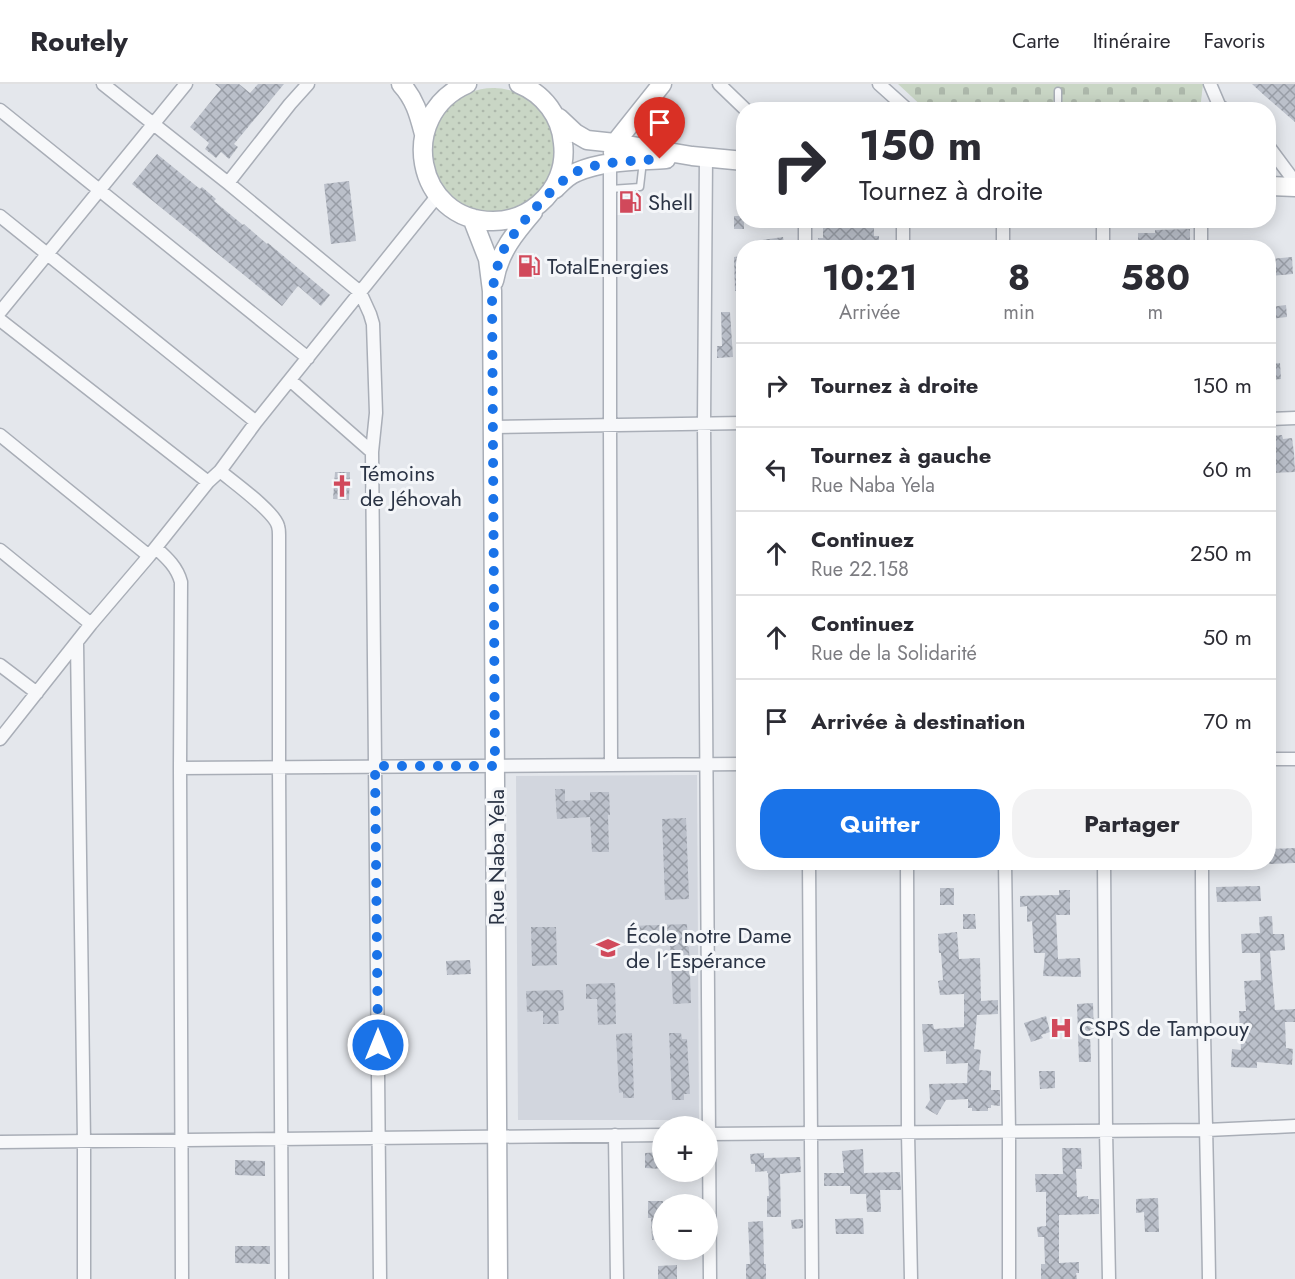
<!DOCTYPE html>
<html lang="fr">
<head>
<meta charset="utf-8">
<style>
  body { margin:0; font-family:Jost,sans-serif; background:#f2f2f3; color:#2b2b33; height:100vh; display:flex; flex-direction:column; font-size:22px; white-space:nowrap }
  * { box-sizing:border-box; margin:0 }
  p { font-size:20px; color:#7c7c81 }
  .icon { flex:none; width:33px; height:33px; fill:none; stroke:currentColor; stroke-width:2; stroke-linecap:round; stroke-linejoin:round }
  .map { position:relative; flex:1; overflow:hidden }
  .details { position:absolute; left:736px; top:156px; width:540px; height:630px; display:flex; flex-direction:column; background:#fff; border-radius:24px; box-shadow:0 3px 15px #0003 }
  .details>* { flex:none }
  .hud { position:absolute; left:736px; top:18px; width:540px; height:126px; border-radius:24px; box-shadow:0 3px 15px #0003; background:#fff; color:#2b2b33; overflow:hidden }
  .tools { position:absolute; left:652px; top:1032px; display:grid; gap:12px }
  .tools a { display:grid; place-items:center; width:66px; height:66px; border-radius:50%; background:#fff; box-shadow:0 3px 15px #0003; font-size:30px }
  .pin { position:absolute; display:grid; place-items:center; width:51px; height:51px; color:#fff; margin:-62px -26px; border-radius:50% 50% 50% 0; rotate:-45deg; box-shadow:0 0 6px #0007 }
  .pin .icon { rotate:45deg }
  .me { position:absolute; width:66px; margin:-33px; rotate:0deg; stroke-linejoin:round; filter:drop-shadow(0 0 4px #0008) }
  .turn { display:flex; align-items:center; gap:21px; height:126px; padding:0 24px; font-size:27px }
  .turn .icon { width:78px; height:78px; stroke-width:2.5 }
  .turn b { display:block; font-size:42px; line-height:51px }
  .eta { display:flex; justify-content:space-evenly; align-items:center; height:102px; text-align:center }
  .eta b { font-size:36px; font-weight:700; line-height:42px }
  .button { display:flex; gap:12px; margin-top:auto; padding:12px 24px }
  .button a { flex:1; height:69px; border-radius:24px; background:#1a73e8; color:#fff; font-size:24px; font-weight:700; line-height:69px; text-align:center }
  .button a+a { background:#f2f2f3; color:#2b2b33 }
  ul { padding:0; list-style:none }
  li { display:flex; align-items:center; gap:18px; height:84px; padding:0 24px; border-top:2px solid #e1e1e2 }
  li div { flex:1 }
  li b { display:block; font-size:22px }
  li em { font-style:normal }
  header { display:flex; align-items:center; gap:36px; box-sizing:border-box; height:84px; padding:0 30px; background:#fff; border-bottom:2px solid #e1e1e2 }
  header strong { font-size:28px }
  nav { display:flex; gap:33px; margin-inline-start:auto; font-size:21px }
  .map>svg:first-child { display:block }
</style>
</head>
<body>
<header>
<strong>Routely</strong>
<nav><a>Carte</a><a>Itinéraire</a><a>Favoris</a></nav>
</header>
<div class="map">
<svg width="1295" height="1195" viewBox="0 0 1295 1195">
  <defs>
    <pattern id="grass-dots" width="8" height="8" patternUnits="userSpaceOnUse" patternTransform="scale(1.5)"><rect width="8" height="8" fill="#c9d6c5"/><path d="M2 2h.1M6 6h.1" fill="none" stroke="#adb8ab" stroke-width="1.8" stroke-linecap="round"/></pattern>
    <pattern id="cemetery-stones" width="16" height="16" patternUnits="userSpaceOnUse" patternTransform="scale(1.5)"><rect width="16" height="16" fill="#c9d6c5"/><path d="M2 7V4a2 2 0 0 1 4 0v3zM10 15v-3a2 2 0 0 1 4 0v3z" fill="#adb8ab"/></pattern>
    <pattern id="building-cross-hatch" width="8" height="8" patternUnits="userSpaceOnUse" patternTransform="scale(1.5)"><rect width="8" height="8" fill="#bbc0ca"/><path d="M0 0l8 8M0 8l8-8" fill="none" stroke="#989da6"/></pattern>
  </defs>
  <rect width="100%" height="100%" fill="#e4e7ec"/>
  <path fill="#d2d6de" d="M697 691 699 1036H518L516 692Z"/>
  <path fill="url(#grass-dots)" d="M431 66a62 62 0 1 1 124 0a62 62 0 1 1-124 0Z"/>
  <path fill="url(#cemetery-stones)" d="M898 0H1203L1200 26 925 25Z"/>
  <path fill="url(#building-cross-hatch)" d="M215 0H239L250 9 258 0H284L234 60 238 63 229 75 221 68 216 74 205 65 209 59 190 43 221 5Z
    M1252 0H1295V38L1265 12Z
    M157 70 200 105 202 103 216 115 214 117 243 141 244 140 267 160 268 159 330 211 321 222 298 202 282 222 132 100Z
    M349 97 356 157 331 160 324 100Z
    M734 132H744V145H734Z
    M823 136H874V152H879V164H819L818 154H823Z
    M1190 145V164H1138V149H1155V146Z
    M783 153 785 164H755V157Z
    M744 172V207H735L734 173Z
    M530 173 542 186 534 194 521 182Z
    M1292 173 1293 190 1269 192V175Z
    M1286 221 1287 233 1269 235V223Z
    M721 228H730L733 273 717 274V262H722Z
    M1280 279 1281 295 1269 296V280Z
    M1282 351 1283 355 1292 354 1294 369 1295 388 1269 389V352Z
    M335 388H350L349 416 333 415Z
    M555 705H565V717L590 716V708H609L610 731H608L609 768H592L590 733 557 735Z
    M686 734 689 815 665 816 662 735Z
    M1295 764V779L1269 780V765Z
    M1260 802 1261 817 1217 818 1216 803Z
    M940 804H954V821H940Z
    M1059 806H1070V831H1056L1058 875 1080 874 1081 893 1043 892 1045 869H1034L1032 837 1027 838V822L1020 823V812L1059 811Z
    M963 830H975L976 845H963Z
    M1272 832 1273 850H1284L1285 866 1270 867 1275 926 1295 925V938H1285L1286 964 1293 965 1292 981 1257 978V984L1231 983 1232 965 1241 966 1239 927H1246L1244 897 1261 896 1260 869H1242L1241 850 1260 849 1259 833Z
    M687 840 688 863H689L691 919 673 920 670 858 630 859 629 842Z
    M531 843H556L557 881 532 882Z
    M957 848 959 875 980 874 981 917 998 916V930L977 931 974 965 981 966 979 986 991 987V1006H1000V1022L991 1021V1024H988V1027H972V1024H968V1015L946 1016 937 1031 925 1024 930 1016 929 1000 967 999 968 979 946 980V967L924 968 922 940H933L934 945 964 943V910L940 911 938 897 943 896 941 869H939L938 850Z
    M470 876 471 890 447 891 446 877Z
    M615 899 616 940 598 941 597 915H586V900Z
    M563 906 564 926 558 927 559 940H543V927L527 928 526 907Z
    M1093 919 1094 950H1090L1091 978H1079L1077 920Z
    M1046 932 1050 948 1041 951 1043 954 1031 958 1024 939Z
    M632 949 634 1014H623V1008L619 1009 616 950Z
    M669 949H681L682 955H687L690 1010H684V1016H672Z
    M1039 987H1055V1004L1040 1005Z
    M1062 1064H1081L1082 1085H1076L1077 1113 1088 1112V1115H1099V1130L1059 1131V1179L1079 1178V1189H1076L1077 1195H1041V1180H1045L1044 1153H1038L1037 1143 1046 1142V1108H1036L1035 1090H1063Z
    M863 1065 864 1089 900 1088 901 1106H880L881 1128H867L866 1110H850V1102H824V1089H844L842 1067Z
    M662 1068V1085L645 1084V1069Z
    M764 1069V1074L800 1073 801 1088 780 1090 781 1133H767V1112H769L768 1089H767V1087L755 1088V1080H751L750 1070Z
    M235 1076 265 1077V1092L235 1091Z
    M1158 1114 1159 1148H1145L1144 1128 1136 1129V1115Z
    M648 1117H663V1156H652L651 1134H648Z
    M863 1134 864 1150H836L835 1135Z
    M803 1135V1144L792 1145 791 1136Z
    M763 1137 764 1180H766V1195H746V1180H750L748 1138Z
    M235 1162H270V1180L235 1179Z
    M677 1181V1195H658V1182Z"/>
  <g fill="none" stroke-linecap="round" stroke-linejoin="round">
    <g stroke="#a9aeb7" stroke-width="9">
      <path id="lane" d="M1058 7V26
        M610 105 640 103 643 77"/>
    </g>
    <g stroke="#a9aeb7" stroke-width="15">
      <path id="street" d="M103 0 228 99 360 208 370 230 373 240 376 329 372 368 380 1195
        M719 0 746 26
        M879 0 908 26
        M1210 0 1219 21 1225 26
        M0 26 308 274
        M1269 63 1295 98
        M706 73 704 339 710 1195
        M610 79V341L611 681
        M228 99 290 20 308 0
        M0 132 256 338
        M805 136V164
        M903 136V164
        M1003 164V136
        M1103 164V136
        M1201 164V136
        M0 228 186 0
        M0 236 208 398
        M290 296 372 368
        M1269 335 1295 334
        M493 343 744 339
        M0 351 149 472
        M220 387C233 398 274 427 278 442 279 445 279 448 279 451V683L282 1195
        M156 464C167 474 177 483 181 498L180 684 182 1195
        M0 466 91 540
        M77 559 84 1057V1195
        M0 581 37 609
        M0 655 91 540 149 472 208 398 220 387 256 338 438 111
        M1269 675H1295
        M180 684 744 680
        M809 778 812 1195
        M907 778 908 1049 911 1195
        M1005 778 1009 1048V1195
        M1104 778 1106 1047 1109 1195
        M1202 778C1202 917 1207 1056 1209 1195
        M708 1050 1207 1046 1295 1042
        M615 1051 617 1195
        M0 1058 663 1051"/>
    </g>
    <g stroke="#a9aeb7" stroke-width="21">
      <path id="secondary" d="M401 0C415 15 419 31 424 50
        M467 0C396 31 415 137 493 137 510 137 526 131 539 120 557 105 566 82 563 59 561 33 544 10 519 0
        M559 34 575 49 587 56 615 59 692 72 744 77
        M613 69 615 59 662 0
        M1269 102 1295 103
        M555 105C561 99 568 91 577 88 604 76 638 77 666 75
        M472 134 488 175 492 207 498 1195
        M494 197C499 168 515 149 533 128"/>
    </g>
    <use href="#lane" stroke="#f7f8fa" stroke-width="6"/>
    <use href="#street" stroke="#f7f8fa" stroke-width="12"/>
    <use href="#secondary" stroke="#fff" stroke-width="18"/>
  </g>
  <g fill="none" stroke-linecap="round" stroke-linejoin="round">
    <path stroke="#1a73e8" stroke-width="10" stroke-dasharray="0 18" d="M378 961 375 682H495L492 207C495 193 497 180 503 167 513 147 558 95 578 87 603 77 633 77 660 75"/>
  </g>
  <defs>
    <g id="fuel-bare" transform="scale(1.8)"><path d="M-5.5-6h7V0h2V4h1.3V-2.5L3-4.5l.8-.8L6-3V5H2.5V1h-1V6h-7ZM-4.2-4.7v3.2H.2V-4.7Z" fill="#d1495b" stroke="#f4f6f9" stroke-width="2.5" paint-order="stroke"/></g>
    <g id="church-bare" transform="scale(1.8)"><path d="M-1.2-6h2.4v3.5h3.3v2.4h-3.3V6h-2.4V-.1h-3.3v-2.4h3.3Z" fill="#d1495b" stroke="#f4f6f9" stroke-width="2.5" paint-order="stroke"/></g>
    <g id="school-bare" transform="scale(1.8)"><path d="M0-5L7-2L0 1L-7-2ZM-4 1L0 2.5L4 1V4Q0 6-4 4Z" fill="#d1495b" stroke="#f4f6f9" stroke-width="2.5" paint-order="stroke"/></g>
    <g id="hospital-bare" transform="scale(1.8)"><path d="M-5-5h3v3.5h4V-5h3V5h-3V1.5h-4V5h-3Z" fill="#d1495b" stroke="#f4f6f9" stroke-width="2.5" paint-order="stroke"/></g>
  </defs>
  <g fill-rule="evenodd">
    <use href="#fuel-bare" x="630" y="118"/>
    <use href="#fuel-bare" x="529" y="182"/>
    <use href="#church-bare" x="342" y="402"/>
    <use href="#school-bare" x="608" y="864"/>
    <use href="#hospital-bare" x="1061" y="944"/>
  </g>
  <g text-anchor="middle" stroke-width="6" stroke-linejoin="round" paint-order="stroke">
    <g font-size="22" fill="#2b3445" stroke="#f4f6f9" text-anchor="start">
      <text x="648" y="126">Shell</text>
      <text x="547" y="190">TotalEnergies</text>
      <text x="360" y="397">Témoins<tspan x="360" dy="25">de Jéhovah</tspan></text>
      <text x="626" y="859">École notre Dame<tspan x="626" dy="25">de l´Espérance</tspan></text>
      <text x="1079" y="952">CSPS de Tampouy</text>
    </g>
    <g font-size="22" fill="#2b3445" stroke="#f4f6f9">
      <text transform="translate(496 773) rotate(-90)" y="8">Rue Naba Yela</text>
    </g>
  </g>
</svg>
<div class="tools">
<a>+</a>
<a>−</a>
</div>
<div class="pin" style="left:660px;top:75px;background:#d93025"><svg class="icon" aria-label="arrive" viewBox="0 0 24 24"><path d="M6 21V4h12l-3 4 3 4H6"/></svg></div>
<svg class="me" style="left:378px;top:961px" viewBox="-20 -20 40 40"><circle r="17" fill="#1a73e8" stroke="#fff" stroke-width="3"/><path d="M0-11L8 9 0 5-8 9z" fill="#fff"/></svg>
<div class="hud">
<div class="turn"><svg class="icon" aria-label="right" viewBox="0 0 24 24"><path d="M7 20v-9h11M14 6l5 5-5 5"/></svg><div><b>150 m</b>Tournez à droite</div></div>
</div>
<section class="details">
<div class="eta">
<div><b>10:21</b><p>Arrivée</p></div>
<div><b>8</b><p>min</p></div>
<div><b>580</b><p>m</p></div>
</div>
<ul>
<li><svg class="icon" aria-label="right" viewBox="0 0 24 24"><path d="M7 20v-9h11M14 6l5 5-5 5"/></svg><div><b>Tournez à droite</b></div><em>150 m</em></li>
<li><svg class="icon" aria-label="left" viewBox="0 0 24 24"><path d="M17 20v-9H6M10 6l-5 5 5 5"/></svg><div><b>Tournez à gauche</b><p>Rue Naba Yela</p></div><em>60 m</em></li>
<li><svg class="icon" aria-label="ahead" viewBox="0 0 24 24"><path d="M12 20V5M6 11l6-6 6 6"/></svg><div><b>Continuez</b><p>Rue 22.158</p></div><em>250 m</em></li>
<li><svg class="icon" aria-label="ahead" viewBox="0 0 24 24"><path d="M12 20V5M6 11l6-6 6 6"/></svg><div><b>Continuez</b><p>Rue de la Solidarité</p></div><em>50 m</em></li>
<li><svg class="icon" aria-label="arrive" viewBox="0 0 24 24"><path d="M6 21V4h12l-3 4 3 4H6"/></svg><div><b>Arrivée à destination</b></div><em>70 m</em></li>
</ul>
<div class="button"><a>Quitter</a><a>Partager</a></div>
</section>
</div>
</body>
</html>
